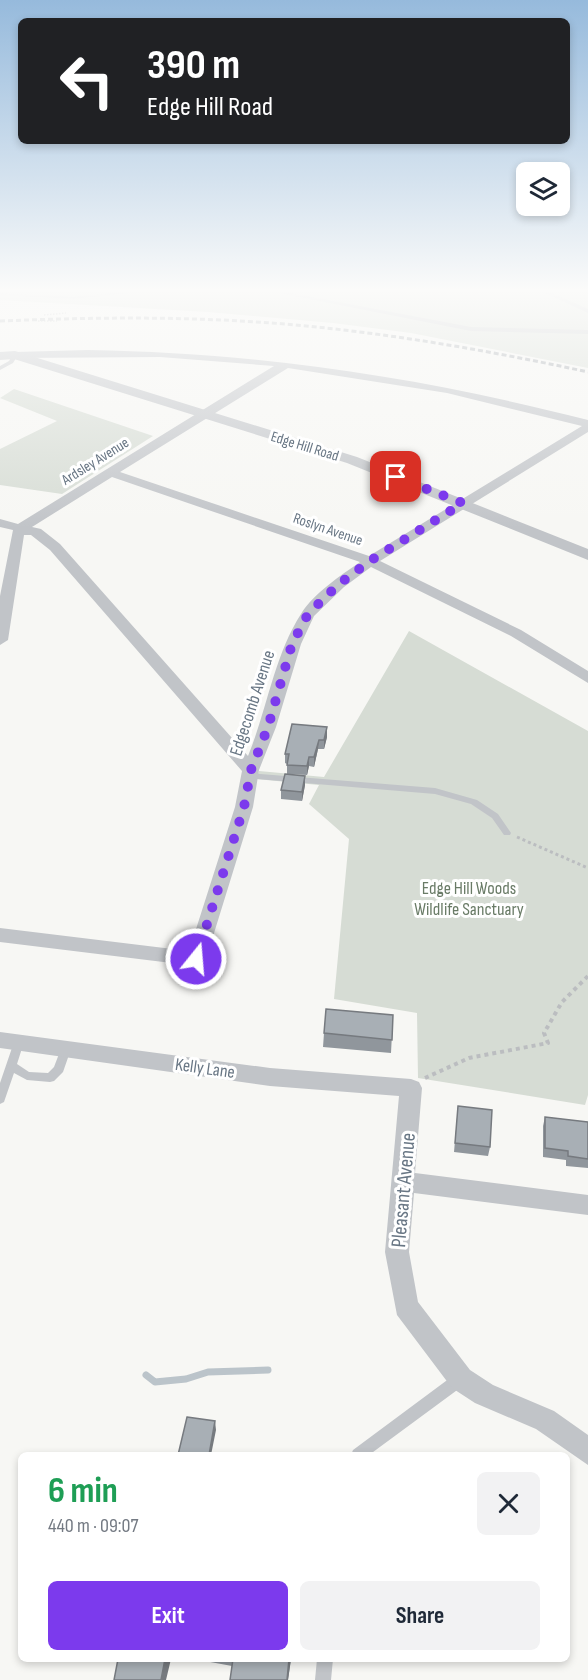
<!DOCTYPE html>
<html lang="en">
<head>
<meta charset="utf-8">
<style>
  body { margin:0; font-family:"Sofia Sans Condensed",sans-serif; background:#f2f2f3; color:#1f2937; height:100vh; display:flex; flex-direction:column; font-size:22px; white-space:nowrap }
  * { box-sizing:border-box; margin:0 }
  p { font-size:20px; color:#747a83 }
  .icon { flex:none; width:33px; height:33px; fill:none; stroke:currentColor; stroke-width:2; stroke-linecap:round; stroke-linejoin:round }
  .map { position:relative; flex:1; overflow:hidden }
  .drawer { position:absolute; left:18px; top:1452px; width:552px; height:210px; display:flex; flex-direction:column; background:#fff; border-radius:9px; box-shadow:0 3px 9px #0003 }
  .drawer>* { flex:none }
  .top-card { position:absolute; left:18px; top:18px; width:552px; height:126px; border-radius:9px; box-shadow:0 3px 9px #0003; background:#202124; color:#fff; overflow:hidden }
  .fabs { position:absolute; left:516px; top:162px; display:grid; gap:12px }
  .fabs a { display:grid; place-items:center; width:54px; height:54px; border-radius:9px; background:#fff; box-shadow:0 3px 9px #0003; font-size:30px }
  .pin { position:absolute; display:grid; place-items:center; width:51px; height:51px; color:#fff; margin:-26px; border-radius:12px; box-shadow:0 3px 9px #0006 }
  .me { position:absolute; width:66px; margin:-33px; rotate:17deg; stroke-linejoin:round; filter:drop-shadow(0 0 4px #0008) }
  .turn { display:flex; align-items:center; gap:21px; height:126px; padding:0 30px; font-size:27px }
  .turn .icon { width:78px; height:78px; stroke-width:2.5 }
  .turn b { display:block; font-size:42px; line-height:51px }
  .round { display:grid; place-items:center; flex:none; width:63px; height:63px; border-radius:9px; background:#f2f2f3 }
  .summary { display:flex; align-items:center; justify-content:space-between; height:102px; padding:0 30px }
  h1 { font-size:36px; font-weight:700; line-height:45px; color:#1e9e55 }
  .button { display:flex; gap:12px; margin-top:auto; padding:12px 30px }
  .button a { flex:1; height:69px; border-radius:9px; background:#7c3aed; color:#fff; font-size:24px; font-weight:700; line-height:69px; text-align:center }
  .button a+a { background:#f2f2f3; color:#1f2937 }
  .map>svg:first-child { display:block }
</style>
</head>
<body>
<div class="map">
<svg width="588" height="1680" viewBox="0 0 588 1680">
  <rect width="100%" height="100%" fill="#f7f7f4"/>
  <path fill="#d6dcd4" d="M0 292H588V368L411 333 333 323 208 312 0 300Z
    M14 389 153 436 62 494 0 485V449L57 421 0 398Z
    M409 631 588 731V1095L585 1105 418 1078 417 1013 334 999 349 839 309 804 319 785 256 779 259 771 324 777Z"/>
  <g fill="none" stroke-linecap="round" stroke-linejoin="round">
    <path stroke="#bbc4ca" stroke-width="7" d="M146 1375 155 1382 186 1379 208 1372 268 1370"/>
    <path stroke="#bbbdc0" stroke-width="1.5" stroke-dasharray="1.5 1.5" stroke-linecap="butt" d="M44 315 66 313
      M38 321H57"/>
    <path stroke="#bbbdc0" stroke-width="3" stroke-dasharray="3 3" stroke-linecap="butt" d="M517 837 588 868"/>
    <path stroke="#bbbdc0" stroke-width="4" stroke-dasharray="4 4" stroke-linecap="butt" d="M425 1078 469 1058 548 1043 544 1033 562 1002 588 976"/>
    <path fill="#c1c4c8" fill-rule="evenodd" d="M119 292H140L73 299 0 295V293L73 297Z
      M274 292H285L471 327 588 330V334L471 331Z
      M543 292H550L588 309V313Z
      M13 354 18 355 13 363 0 370V366L9 361Z
      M249 773 435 788 477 800 498 814 511 833 510 835H504L492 818 471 804 435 794 246 778 245 776 246 774Z
      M19 1038 23 1039 24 1042 17 1064 29 1072 48 1073 54 1067 62 1046 66 1045 70 1046 71 1049 63 1072 54 1081 50 1082 27 1080 14 1073 5 1099 4 1102 0 1104V1083L14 1042 15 1039Z
      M459 1374 464 1375 466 1380 464 1385 369 1455H351L353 1450 454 1375Z
      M317 1659H333L331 1680H315Z"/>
    <path fill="#c1c4c8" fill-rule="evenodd" d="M88 350C262 353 419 377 588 420V432L380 561 521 630 588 671V683L511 636 371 567 344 587 314 616 301 644 276 727 259 770 253 807 206 959 203 964 196 966 0 942V928L189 951 235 807 242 771 50 550 31 535H24L8 640 0 645V596L13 530 0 527V519L18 524 274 366 160 357 15 358 10 355 15 352ZM288 368 447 393 582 426 369 556 120 472ZM112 477 360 562C340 576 314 593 301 614 274 656 267 710 248 756L60 544 41 529 32 527Z
      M0 1032 270 1068 411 1079 419 1082 422 1088 415 1173 588 1195V1215L414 1193 409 1252 418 1302 470 1370 493 1385 554 1411 588 1435V1465L536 1429 475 1403 452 1388 397 1315 385 1252 399 1096 270 1086 0 1048Z"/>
    <path fill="#c1c4c8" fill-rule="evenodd" d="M15 351 357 457 588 549V560L347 463 14 359 0 360V352Z"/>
    <path stroke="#a0a6ac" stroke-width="3" stroke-dasharray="5 3" stroke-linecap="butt" d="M0 321C99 317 197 316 296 325 394 334 491 351 588 372"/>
  </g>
  <path fill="#90969c" d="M327 727V737L324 749H318L314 767 309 766 307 775 287 774V764L285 763V754Z
    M305 776V785L302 801 281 799V790Z
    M393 1015 391 1053 323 1047 324 1033Z
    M458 1106 490 1147 488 1156 454 1152Z
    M545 1117 588 1122V1168L566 1166V1160L543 1157V1126Z
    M194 1659H291L288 1680H230L232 1666Z"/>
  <path fill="#767a7f" d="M327 727V737L324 749V740Z
    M319 740 318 749 314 767V757Z
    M309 757V766L307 775V766Z
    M305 776V785L302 801V792Z
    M215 1421 216 1430 211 1455H209Z
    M165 1659H171L166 1680H161Z
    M289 1659H291L288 1680H287Z"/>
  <path fill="#a8afb5" stroke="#767a7f" stroke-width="1.5" d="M292 724 327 727 324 740H319L314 757H309L307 766 287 765 289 754H285Z
    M285 774 305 776 302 792 281 790Z
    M326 1009 393 1015 392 1040 324 1033Z
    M458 1106 492 1110 490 1147 455 1143Z
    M545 1117 588 1122V1159L568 1156V1151L545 1148Z
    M187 1417 215 1421 209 1455H178Z
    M118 1659H165L161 1680H114Z
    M233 1659H289L287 1680H230Z"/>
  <linearGradient id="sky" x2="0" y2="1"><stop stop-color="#96badc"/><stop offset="0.55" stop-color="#fbfbfa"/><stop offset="1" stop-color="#fbfbfa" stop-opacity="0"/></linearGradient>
  <rect width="588" height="528" fill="url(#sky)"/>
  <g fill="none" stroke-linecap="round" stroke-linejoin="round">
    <path stroke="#7c3aed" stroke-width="10" stroke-dasharray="0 18" d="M196 959 244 807 251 770 268 727 292 644 308 614 339 584 370 561 463 503 396 477"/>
  </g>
  <g text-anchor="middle" stroke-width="6" stroke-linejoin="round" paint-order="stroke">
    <g font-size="15" fill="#687684" stroke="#fff">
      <text transform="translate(305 446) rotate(17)" y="5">Edge Hill Road</text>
      <text transform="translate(95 461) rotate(-32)" y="5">Ardsley Avenue</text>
      <text transform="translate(328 529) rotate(19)" y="5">Roslyn Avenue</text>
    </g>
    <g font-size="18" fill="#687684" stroke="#fff">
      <text transform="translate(252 703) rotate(-72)" y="6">Edgecomb Avenue</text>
      <text transform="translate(205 1068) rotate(8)" y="6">Kelly Lane</text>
    </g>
    <g font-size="18" fill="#697b66" stroke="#fff">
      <text x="469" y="894">Edge Hill Woods<tspan x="469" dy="21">Wildlife Sanctuary</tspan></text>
    </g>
    <g font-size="21" fill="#687684" stroke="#fff">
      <text transform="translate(403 1190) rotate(-85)" y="7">Pleasant Avenue</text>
    </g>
  </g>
</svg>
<div class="fabs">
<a><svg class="icon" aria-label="layers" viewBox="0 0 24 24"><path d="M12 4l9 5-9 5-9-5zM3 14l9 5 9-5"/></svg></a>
</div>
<div class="pin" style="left:396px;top:477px;background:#d93025"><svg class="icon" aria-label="arrive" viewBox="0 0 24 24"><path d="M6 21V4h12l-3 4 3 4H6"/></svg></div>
<svg class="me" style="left:196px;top:959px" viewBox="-20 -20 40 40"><circle r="17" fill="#7c3aed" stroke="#fff" stroke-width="3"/><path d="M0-11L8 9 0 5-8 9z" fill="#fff"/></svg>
<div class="top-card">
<div class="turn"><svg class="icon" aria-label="left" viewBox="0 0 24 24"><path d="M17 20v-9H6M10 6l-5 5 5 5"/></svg><div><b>390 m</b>Edge Hill Road</div></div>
</div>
<section class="drawer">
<div class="summary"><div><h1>6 min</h1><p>440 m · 09:07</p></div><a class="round"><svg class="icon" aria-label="close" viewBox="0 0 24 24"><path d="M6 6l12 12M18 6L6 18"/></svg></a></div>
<div class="button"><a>Exit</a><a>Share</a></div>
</section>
</div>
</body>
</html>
